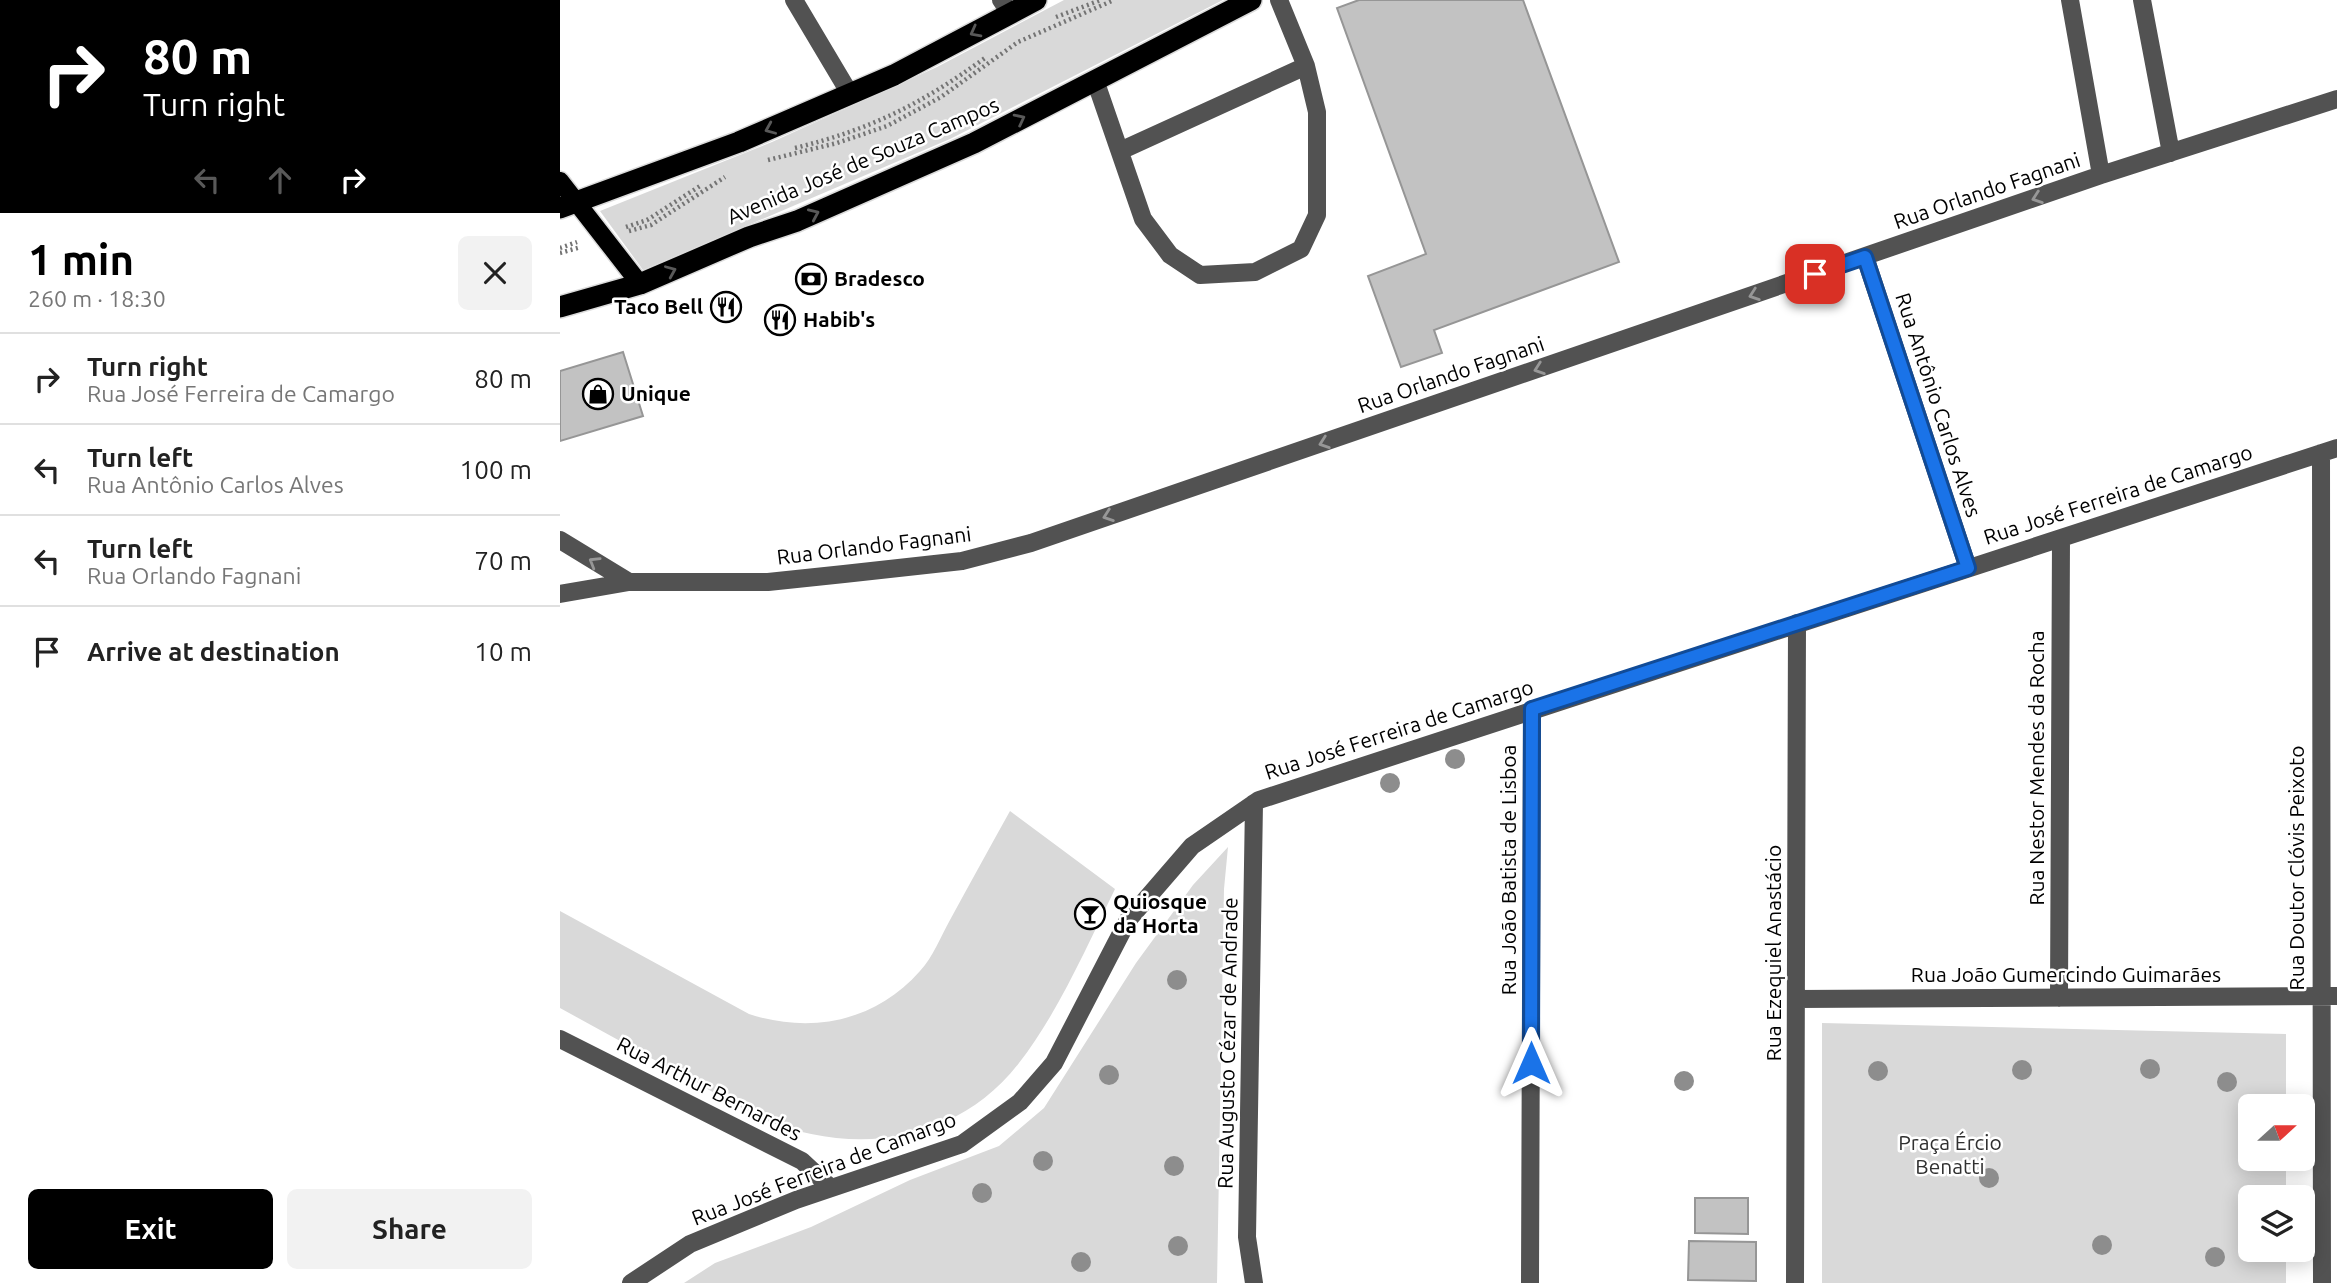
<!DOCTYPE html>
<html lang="en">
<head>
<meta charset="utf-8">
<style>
  body { margin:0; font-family:Ubuntu,sans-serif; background:#f2f2f2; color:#222; height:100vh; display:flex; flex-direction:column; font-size:26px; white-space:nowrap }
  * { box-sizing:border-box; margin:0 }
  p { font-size:23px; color:#767676 }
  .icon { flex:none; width:38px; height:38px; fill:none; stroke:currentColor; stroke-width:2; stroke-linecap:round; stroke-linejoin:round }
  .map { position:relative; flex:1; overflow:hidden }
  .sheet { display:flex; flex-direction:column; background:#fff; width:560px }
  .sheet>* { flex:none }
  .banner { background:#000; color:#fff; overflow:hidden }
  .needle { width:46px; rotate:69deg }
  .buttons { position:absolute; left:1678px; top:1094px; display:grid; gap:14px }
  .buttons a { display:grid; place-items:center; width:77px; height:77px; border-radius:10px; background:#fff; box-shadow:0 4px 18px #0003; font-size:35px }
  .pin { position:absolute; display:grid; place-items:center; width:60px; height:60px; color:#fff; margin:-30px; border-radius:14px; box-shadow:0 4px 10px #0006 }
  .me { position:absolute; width:77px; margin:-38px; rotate:0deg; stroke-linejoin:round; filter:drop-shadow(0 0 5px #0008) }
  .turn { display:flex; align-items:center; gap:24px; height:147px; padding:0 28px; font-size:32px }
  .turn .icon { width:91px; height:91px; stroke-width:2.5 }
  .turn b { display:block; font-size:49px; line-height:60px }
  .lanes { display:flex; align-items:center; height:66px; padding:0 28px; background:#0003; justify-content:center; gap:35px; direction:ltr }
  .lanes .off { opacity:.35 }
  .round { display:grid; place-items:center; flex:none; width:74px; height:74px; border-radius:10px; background:#f2f2f2 }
  .summary { display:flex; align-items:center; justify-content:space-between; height:119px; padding:0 28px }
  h1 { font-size:42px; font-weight:700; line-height:52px; color:#000 }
  .cta { display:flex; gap:14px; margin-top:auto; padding:14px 28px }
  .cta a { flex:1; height:80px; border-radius:10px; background:#000; color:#fff; font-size:28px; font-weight:700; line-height:80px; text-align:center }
  .cta a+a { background:#f2f2f2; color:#222 }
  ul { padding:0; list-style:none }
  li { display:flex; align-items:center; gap:21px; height:91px; padding:0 28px; border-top:2px solid #e0e0e0 }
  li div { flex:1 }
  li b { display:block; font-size:26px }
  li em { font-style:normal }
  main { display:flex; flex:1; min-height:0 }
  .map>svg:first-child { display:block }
</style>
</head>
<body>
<main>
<section class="sheet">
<div class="banner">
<div class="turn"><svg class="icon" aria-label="right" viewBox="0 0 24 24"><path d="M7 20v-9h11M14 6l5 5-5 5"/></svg><div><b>80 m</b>Turn right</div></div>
<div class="lanes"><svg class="icon off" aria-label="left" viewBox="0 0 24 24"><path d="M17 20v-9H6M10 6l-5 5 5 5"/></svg><svg class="icon off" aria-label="ahead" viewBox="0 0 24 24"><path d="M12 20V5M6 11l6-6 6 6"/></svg><svg class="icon" aria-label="right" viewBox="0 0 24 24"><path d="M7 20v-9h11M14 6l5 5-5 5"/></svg></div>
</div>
<div class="summary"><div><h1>1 min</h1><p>260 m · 18:30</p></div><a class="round"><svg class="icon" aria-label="close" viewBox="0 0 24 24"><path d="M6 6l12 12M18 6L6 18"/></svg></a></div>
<ul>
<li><svg class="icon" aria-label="right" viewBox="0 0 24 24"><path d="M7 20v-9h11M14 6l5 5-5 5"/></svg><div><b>Turn right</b><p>Rua José Ferreira de Camargo</p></div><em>80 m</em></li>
<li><svg class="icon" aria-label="left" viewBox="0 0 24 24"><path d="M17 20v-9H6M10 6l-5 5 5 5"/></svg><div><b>Turn left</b><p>Rua Antônio Carlos Alves</p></div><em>100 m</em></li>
<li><svg class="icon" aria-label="left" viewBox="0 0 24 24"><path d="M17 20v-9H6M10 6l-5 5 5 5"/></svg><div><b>Turn left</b><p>Rua Orlando Fagnani</p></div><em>70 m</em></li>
<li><svg class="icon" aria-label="arrive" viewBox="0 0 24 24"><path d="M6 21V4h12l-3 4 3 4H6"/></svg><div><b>Arrive at destination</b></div><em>10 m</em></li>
</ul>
<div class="cta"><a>Exit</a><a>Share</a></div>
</section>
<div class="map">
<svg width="1777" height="1283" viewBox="0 0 1777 1283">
  <rect width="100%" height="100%" fill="#fff"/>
  <path fill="#d9d9d9" d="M504 0H663L390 139 83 270 40 211 212 142 377 67Z
    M450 811 555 889C527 946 498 1013 459 1063 395 1145 293 1156 202 1119L0 1008V911L189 1014C251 1034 315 1022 360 971 373 957 381 936 390 920 410 883 430 847 450 811Z
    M668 847 664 889 657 1283H124L155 1263 251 1227 350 1180 439 1146 484 1108 576 963 633 885Z
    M1262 1023 1726 1034V1106H1690V1158L1726 1159V1197H1690V1250H1726V1283H1262Z"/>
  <path fill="#c2c2c2" stroke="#969696" stroke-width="2" d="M799 0H963L1059 262 874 330 882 353 841 367 808 276 866 254 777 8Z
    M63 352 83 416 0 441V371Z
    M1135 1198H1188V1234L1135 1233Z
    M1129 1241 1196 1242V1281L1128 1280Z"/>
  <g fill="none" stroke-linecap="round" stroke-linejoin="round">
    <g stroke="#dbdbdb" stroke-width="21">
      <path id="major" d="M0 181 80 284"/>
    </g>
    <g stroke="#dbdbdb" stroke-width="24">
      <path id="highway" d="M0 208 179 142 334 75 476 0
        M0 307 80 284 189 237 237 221 414 143 691 0"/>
    </g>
    <path stroke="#747474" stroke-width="4.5" stroke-dasharray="2 3.5" stroke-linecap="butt" d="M496 17 541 0
      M235 148C312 129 361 104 425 58
      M208 160 277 143 327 126 381 97 458 42 554 0
      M66 227 87 220 140 186
      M69 231 91 225 165 177
      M0 248 17 242
      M0 253 21 247"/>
    <path stroke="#525252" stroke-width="18" d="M234 0 290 94
      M441 0 450 13
      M1510 0 1541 175
      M1582 0 1611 153
      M535 80 583 219 610 255 640 275 695 272 741 249 757 215V112L746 66 719 0
      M560 151 746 66
      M1305 257 1408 568
      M1761 453 1762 1283
      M0 540 69 582
      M0 594 69 582H208L284 574 402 561 471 543 1541 175 1777 99
      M1499 998 1501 538
      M1236 999 1777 996
      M0 1039 242 1161 271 1188
      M71 1283 130 1244 236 1200 402 1144 460 1102 494 1063 568 920 632 846 699 800 1777 448
      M694 1283 687 1237 694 803
      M970 1283 972 709
      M1235 1283 1237 623"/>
    <use href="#major" stroke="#000" stroke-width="18"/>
    <use href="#highway" stroke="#000" stroke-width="21"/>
  </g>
  <g fill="#8d8d8d">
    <circle cx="895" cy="759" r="10"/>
    <circle cx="830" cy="783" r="10"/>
    <circle cx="617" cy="980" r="10"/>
    <circle cx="1590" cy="1069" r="10"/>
    <circle cx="1462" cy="1070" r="10"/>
    <circle cx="1318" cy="1071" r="10"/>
    <circle cx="549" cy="1075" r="10"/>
    <circle cx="1124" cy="1081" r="10"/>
    <circle cx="1667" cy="1082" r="10"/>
    <circle cx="483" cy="1161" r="10"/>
    <circle cx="614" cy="1166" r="10"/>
    <circle cx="1429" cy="1178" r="10"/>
    <circle cx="422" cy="1193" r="10"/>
    <circle cx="1542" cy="1245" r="10"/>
    <circle cx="618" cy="1246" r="10"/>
    <circle cx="1655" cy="1257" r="10"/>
    <circle cx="521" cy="1262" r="10"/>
  </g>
  <defs><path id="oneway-chevron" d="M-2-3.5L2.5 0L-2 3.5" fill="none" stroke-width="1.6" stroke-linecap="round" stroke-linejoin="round" transform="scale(1.75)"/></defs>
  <g stroke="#595959">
    <use href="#oneway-chevron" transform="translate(415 32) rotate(152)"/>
    <use href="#oneway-chevron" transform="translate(460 119) rotate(-27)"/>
    <use href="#oneway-chevron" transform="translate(210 129) rotate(157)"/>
    <use href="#oneway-chevron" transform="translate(254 214) rotate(-24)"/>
    <use href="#oneway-chevron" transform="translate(111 271) rotate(-23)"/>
  </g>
  <g stroke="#979797">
    <use href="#oneway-chevron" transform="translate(1477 198) rotate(161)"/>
    <use href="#oneway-chevron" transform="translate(1194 295) rotate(161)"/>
    <use href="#oneway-chevron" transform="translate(979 369) rotate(161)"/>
    <use href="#oneway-chevron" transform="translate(764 443) rotate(161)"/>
    <use href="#oneway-chevron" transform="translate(548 516) rotate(161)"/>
    <use href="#oneway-chevron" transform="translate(34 562) rotate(-149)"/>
  </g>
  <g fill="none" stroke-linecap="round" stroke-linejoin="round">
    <g stroke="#114b97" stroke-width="18">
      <path id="route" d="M971 1063 972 709 1408 568 1305 257 1255 274"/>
    </g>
    <use href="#route" stroke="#1a73e8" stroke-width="12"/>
  </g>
  <defs>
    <g id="bank-ring" transform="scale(1.575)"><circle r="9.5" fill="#fff" stroke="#000" stroke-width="1.5"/><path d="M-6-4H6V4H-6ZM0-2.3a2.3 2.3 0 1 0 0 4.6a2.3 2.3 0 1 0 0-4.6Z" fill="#000"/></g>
    <g id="restaurant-ring" transform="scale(1.575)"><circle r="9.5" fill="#fff" stroke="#000" stroke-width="1.5"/><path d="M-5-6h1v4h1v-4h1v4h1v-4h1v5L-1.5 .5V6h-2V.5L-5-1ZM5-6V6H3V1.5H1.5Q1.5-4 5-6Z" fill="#000"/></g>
    <g id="shop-ring" transform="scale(1.575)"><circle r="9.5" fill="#fff" stroke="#000" stroke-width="1.5"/><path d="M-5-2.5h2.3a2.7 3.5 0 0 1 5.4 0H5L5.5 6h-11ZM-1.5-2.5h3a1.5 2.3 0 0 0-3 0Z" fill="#000"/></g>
    <g id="bar-ring" transform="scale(1.575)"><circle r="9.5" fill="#fff" stroke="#000" stroke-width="1.5"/><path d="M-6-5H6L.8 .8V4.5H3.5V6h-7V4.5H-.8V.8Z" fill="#000"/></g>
  </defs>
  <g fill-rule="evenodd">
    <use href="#bank-ring" x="251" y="279"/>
    <use href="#restaurant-ring" x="166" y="307"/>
    <use href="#restaurant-ring" x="220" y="320"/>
    <use href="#shop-ring" x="38" y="394"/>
    <use href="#bar-ring" x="530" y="914"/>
  </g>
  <g text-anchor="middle" stroke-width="5" stroke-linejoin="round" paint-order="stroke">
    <g font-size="21" fill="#000" stroke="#fff">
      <text transform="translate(303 161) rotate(-23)" y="7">Avenida José de Souza Campos</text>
      <text transform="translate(1427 191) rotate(-19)" y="7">Rua Orlando Fagnani</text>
      <text transform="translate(891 375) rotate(-19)" y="7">Rua Orlando Fagnani</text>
      <text transform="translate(1378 405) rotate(72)" y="7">Rua Antônio Carlos Alves</text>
      <text transform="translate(1558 495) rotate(-18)" y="7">Rua José Ferreira de Camargo</text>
      <text transform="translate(314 546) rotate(-7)" y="7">Rua Orlando Fagnani</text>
      <text transform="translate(839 730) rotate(-18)" y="7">Rua José Ferreira de Camargo</text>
      <text transform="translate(1477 768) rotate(-90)" y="7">Rua Nestor Mendes da Rocha</text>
      <text transform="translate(1737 868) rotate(-90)" y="7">Rua Doutor Clóvis Peixoto</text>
      <text transform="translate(949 870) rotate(-90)" y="7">Rua João Batista de Lisboa</text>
      <text transform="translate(1214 953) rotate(-90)" y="7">Rua Ezequiel Anastácio</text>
      <text x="1506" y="982">Rua João Gumercindo Guimarães</text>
      <text transform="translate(668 1043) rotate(-89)" y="7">Rua Augusto Cézar de Andrade</text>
      <text transform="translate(149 1089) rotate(27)" y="7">Rua Arthur Bernardes</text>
      <text transform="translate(264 1169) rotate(-21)" y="7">Rua José Ferreira de Camargo</text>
    </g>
    <g font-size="21" font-weight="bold" fill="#000" stroke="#fff" text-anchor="start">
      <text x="274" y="286">Bradesco</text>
      <text x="143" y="314" text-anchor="end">Taco Bell</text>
      <text x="243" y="327">Habib's</text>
      <text x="61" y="401">Unique</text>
      <text x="553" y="909">Quiosque<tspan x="553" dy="24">da Horta</tspan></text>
    </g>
    <g font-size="21" fill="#303030" stroke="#fff">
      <text x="1390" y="1150">Praça Ércio<tspan x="1390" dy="24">Benatti</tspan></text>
    </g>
  </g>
</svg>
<div class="buttons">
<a><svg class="needle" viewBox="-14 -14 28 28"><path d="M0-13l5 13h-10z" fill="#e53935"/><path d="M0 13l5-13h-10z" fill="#767676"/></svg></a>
<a><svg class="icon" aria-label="layers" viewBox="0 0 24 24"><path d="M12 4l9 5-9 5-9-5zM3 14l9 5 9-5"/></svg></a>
</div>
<div class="pin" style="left:1255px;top:274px;background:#d93025"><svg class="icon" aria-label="arrive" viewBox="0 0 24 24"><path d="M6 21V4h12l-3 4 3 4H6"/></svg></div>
<svg class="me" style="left:971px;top:1063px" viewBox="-20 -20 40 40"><path d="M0-17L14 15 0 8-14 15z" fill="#1a73e8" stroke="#fff" stroke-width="4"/></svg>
</div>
</main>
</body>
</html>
